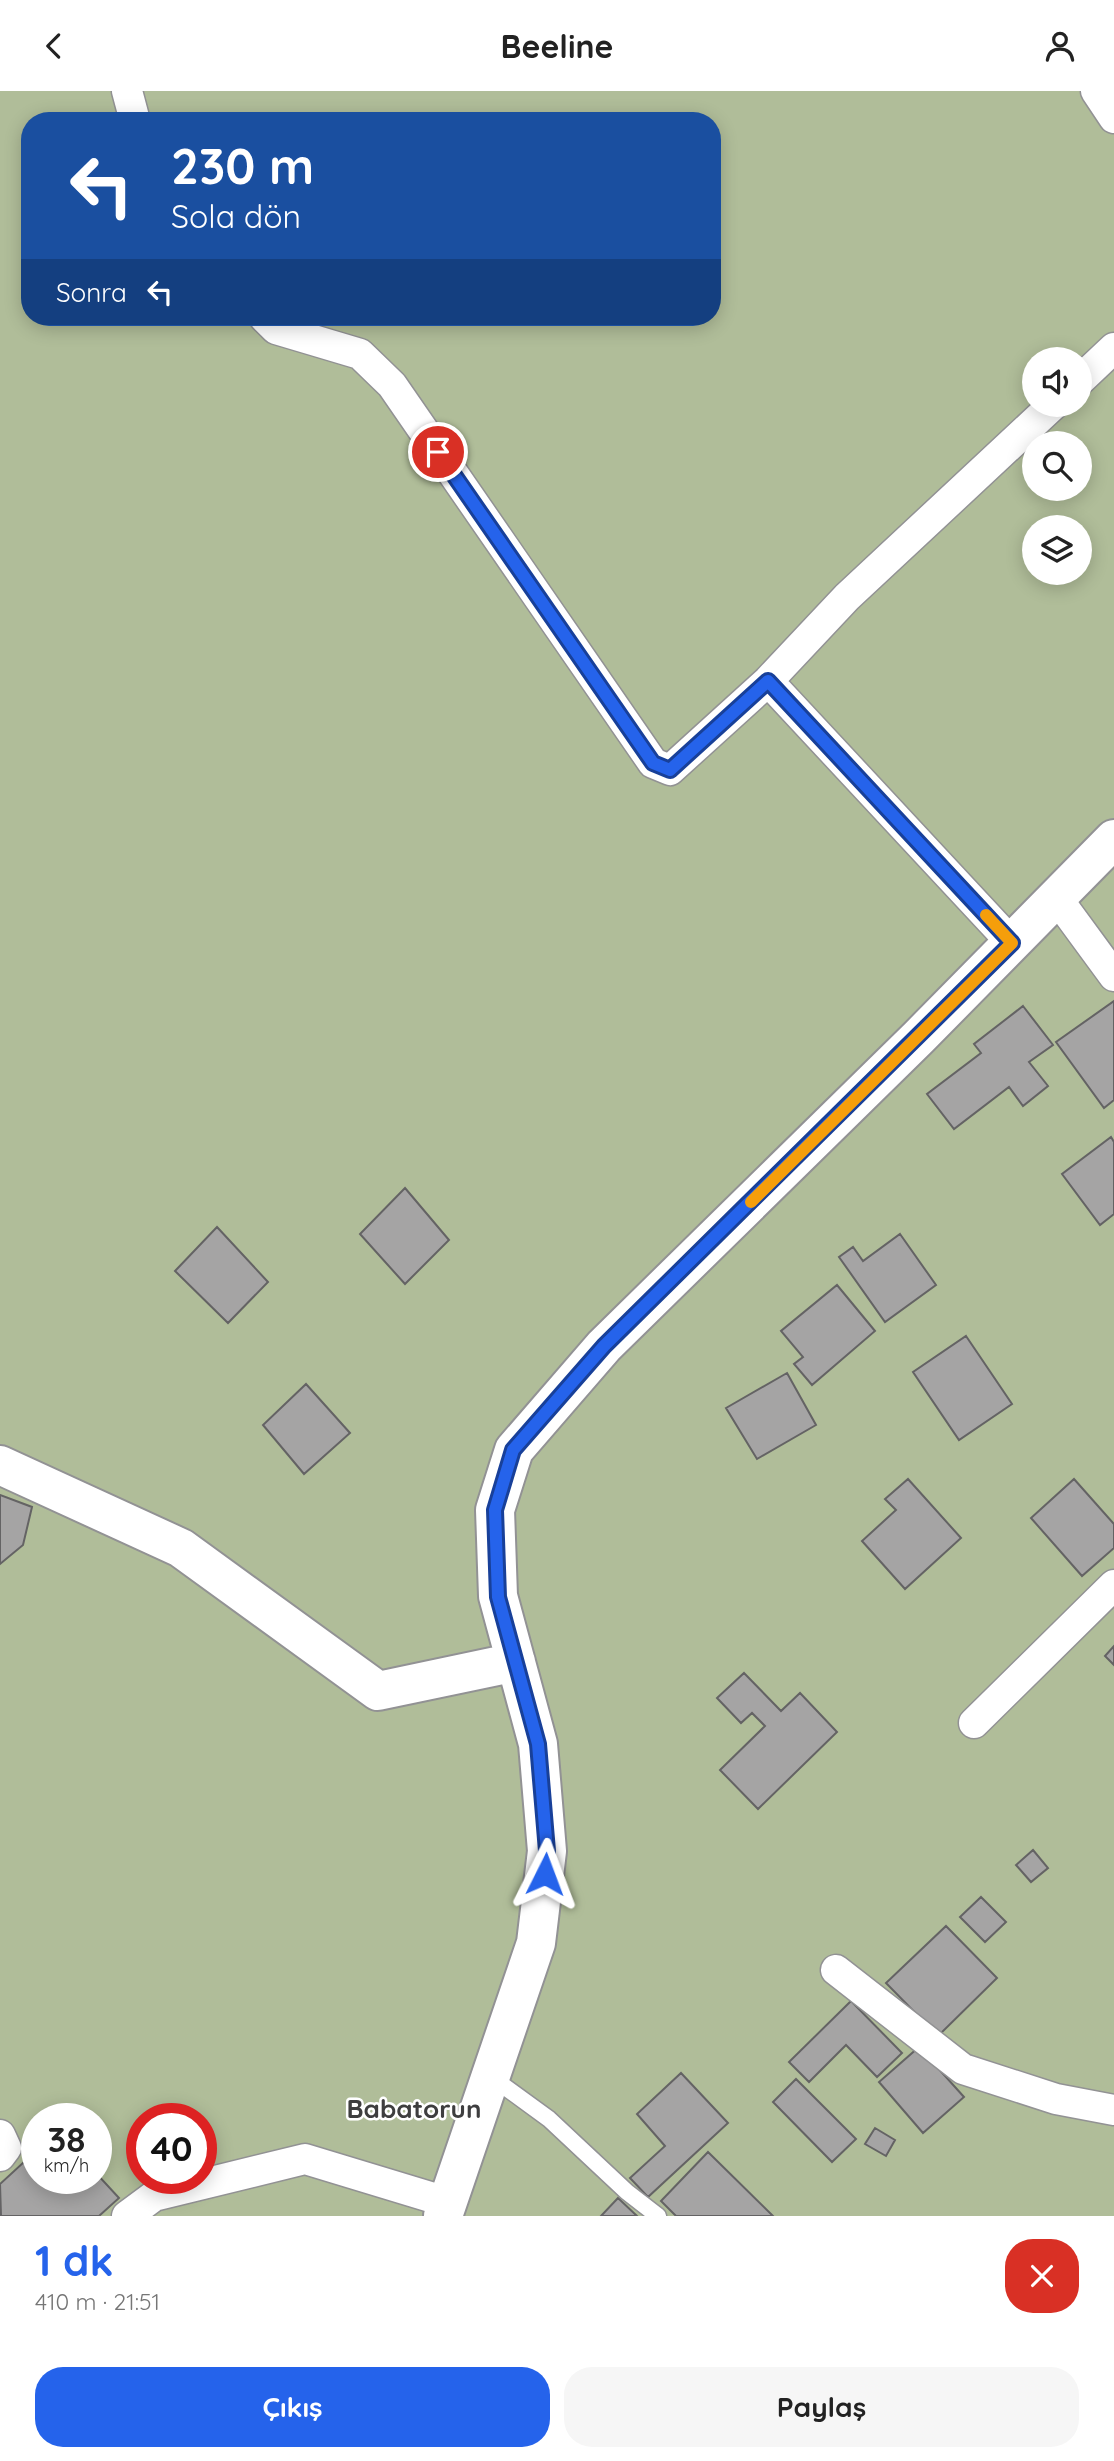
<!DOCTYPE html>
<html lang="tr">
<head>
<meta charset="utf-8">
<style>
  body { margin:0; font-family:Quicksand,sans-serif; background:#f6f6f6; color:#222; height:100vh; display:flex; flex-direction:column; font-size:26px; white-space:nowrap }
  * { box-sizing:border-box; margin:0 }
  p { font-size:23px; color:#767676 }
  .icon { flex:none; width:38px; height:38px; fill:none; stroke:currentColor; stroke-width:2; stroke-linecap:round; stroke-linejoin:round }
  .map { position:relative; height:2125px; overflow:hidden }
  .side { display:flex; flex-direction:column; background:#fff; flex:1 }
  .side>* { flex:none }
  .banner { position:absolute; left:21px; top:21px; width:700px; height:214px; border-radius:28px; box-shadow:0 4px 18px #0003; background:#1a4fa0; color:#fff; overflow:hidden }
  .fabs { position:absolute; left:1022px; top:256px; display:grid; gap:14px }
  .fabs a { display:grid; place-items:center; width:70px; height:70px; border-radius:50%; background:#fff; box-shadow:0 4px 18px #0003; font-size:35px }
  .speed { position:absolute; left:21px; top:2012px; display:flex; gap:14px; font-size:35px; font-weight:700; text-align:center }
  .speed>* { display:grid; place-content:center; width:91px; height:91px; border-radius:50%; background:#fff; box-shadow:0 4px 18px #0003; line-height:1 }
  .speed small { font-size:18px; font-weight:400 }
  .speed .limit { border:10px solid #d22; background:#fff; color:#111 }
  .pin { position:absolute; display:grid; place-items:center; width:60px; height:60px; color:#fff; margin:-30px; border:4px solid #fff; border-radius:50%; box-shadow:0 2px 7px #0007 }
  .me { position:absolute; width:77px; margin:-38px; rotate:3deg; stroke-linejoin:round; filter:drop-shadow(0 0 5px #0008) }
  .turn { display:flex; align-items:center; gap:24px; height:147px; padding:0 35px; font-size:32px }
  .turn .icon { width:91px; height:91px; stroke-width:2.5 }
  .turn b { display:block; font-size:49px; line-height:60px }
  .then { display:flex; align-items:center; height:66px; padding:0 35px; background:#0003; gap:14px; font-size:26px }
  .round { display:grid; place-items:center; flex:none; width:74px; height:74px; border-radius:28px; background:#f6f6f6 }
  .headline { display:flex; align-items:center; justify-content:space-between; height:119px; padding:0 35px }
  h1 { font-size:42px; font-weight:800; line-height:52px; color:#2563eb }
  .action { display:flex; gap:14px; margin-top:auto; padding:14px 35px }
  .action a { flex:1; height:80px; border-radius:28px; background:#2563eb; color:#fff; font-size:28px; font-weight:800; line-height:80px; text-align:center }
  .action a+a { background:#f6f6f6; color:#222 }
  header { display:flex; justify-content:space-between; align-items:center; height:91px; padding:0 35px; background:#fff; font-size:32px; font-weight:800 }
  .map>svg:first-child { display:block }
</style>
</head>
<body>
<header><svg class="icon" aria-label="back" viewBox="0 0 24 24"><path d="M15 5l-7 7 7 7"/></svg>Beeline<svg class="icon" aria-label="person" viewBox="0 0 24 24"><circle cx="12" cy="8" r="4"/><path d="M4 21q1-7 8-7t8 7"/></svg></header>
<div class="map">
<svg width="1114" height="2125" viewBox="0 0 1114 2125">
  <rect width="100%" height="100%" fill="#e2e2e4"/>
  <path fill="#b0bd99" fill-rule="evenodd" d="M0 0H1114V2125H0ZM30 30H712V226H30ZM1034 268H1080V313H1034ZM1034 352H1080V397H1034ZM1034 436H1080V481H1034ZM37 2028H96V2088H37ZM142 2028H201V2088H142Z"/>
  <path fill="#a5a4a4" stroke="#646364" stroke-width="2" d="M1114 910V1009L1104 1017 1056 951Z
    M1023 915 1053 954 1029 971 1048 995 1023 1015 1009 996 954 1038 927 1003 981 962 974 953Z
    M1111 1046 1114 1051V1123L1100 1134 1062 1083Z
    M405 1097 449 1149 405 1193 360 1143Z
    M217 1136 268 1191 228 1232 175 1180Z
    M900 1143 936 1194 885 1231 839 1166 853 1156 863 1170Z
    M837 1194 875 1240 812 1294 794 1273 803 1266 781 1240Z
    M966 1245 1012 1313 959 1349 913 1281Z
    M787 1282 816 1334 757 1368 726 1317Z
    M306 1293 350 1342 304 1383 263 1334Z
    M908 1388 961 1447 905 1498 862 1450 896 1419 885 1408Z
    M1074 1388 1114 1433V1457L1082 1485 1031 1427Z
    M0 1404 32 1416 23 1454 0 1473Z
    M1114 1555V1574L1105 1565Z
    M744 1582 781 1620 800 1602 837 1641 758 1718 720 1679 765 1635 752 1622 741 1632 717 1607Z
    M1033 1759 1048 1777 1031 1791 1016 1774Z
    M981 1806 1006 1831 985 1851 960 1826Z
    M946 1835 997 1887 938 1945 886 1892Z
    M851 1910 902 1962 877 1986 846 1954 809 1991 789 1971Z
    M919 1956 964 2006 923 2042 879 1991Z
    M681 1982 728 2032 648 2106 630 2087 665 2055 637 2023Z
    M796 1988 856 2048 832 2071 773 2011Z
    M875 2037 895 2049 886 2065 865 2053Z
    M37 2059V2088H96V2082L119 2107 99 2125H1L0 2093Z
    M708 2061 773 2125H676L661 2110Z
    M618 2107 637 2125H601Z"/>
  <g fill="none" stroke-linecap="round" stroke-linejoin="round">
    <g stroke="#929294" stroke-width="19">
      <path id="service" d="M490 1985 549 2028 627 2101 658 2125"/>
    </g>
    <g stroke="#929294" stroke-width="33">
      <path id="minor" d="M127 0 135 30
        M1096 0 1114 27
        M264 226 276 238 360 263 392 294 653 672 670 679 768 590 847 506 1054 313
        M1080 289 1114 257
        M768 590 1012 852
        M1056 806 1114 885
        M974 1632 1114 1494
        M836 1879 963 1978 1056 2008 1114 2019
        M0 2044 6 2057 0 2065
        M127 2125 154 2105 305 2068 447 2111"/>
    </g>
    <g stroke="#929294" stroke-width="42">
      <path id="tertiary" d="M0 1374 181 1457 378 1600 516 1571
        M443 2125 536 1852 547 1760 538 1653 498 1505 495 1419 514 1359 604 1255 919 946 1114 748"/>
    </g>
    <use href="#service" stroke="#fff" stroke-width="16"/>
    <use href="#minor" stroke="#fff" stroke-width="30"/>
    <use href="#tertiary" stroke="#fff" stroke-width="38"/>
  </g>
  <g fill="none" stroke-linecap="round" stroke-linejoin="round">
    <g stroke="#184099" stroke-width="18">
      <path id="route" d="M438 361 653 672 670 679 768 590 1012 852 604 1255 513 1359 495 1419 498 1506 538 1653 547 1760 545 1783"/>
    </g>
    <use href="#route" stroke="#2563eb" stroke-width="12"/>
    <path stroke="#f59e0b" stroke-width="12" d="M751 1111 1012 852 986 824"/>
  </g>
  <g text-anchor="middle" stroke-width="5" stroke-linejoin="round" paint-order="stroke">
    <g font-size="26" font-weight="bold" fill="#3e3e3f" stroke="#fff">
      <text x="414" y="2027">Babatorun</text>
    </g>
  </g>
</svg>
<div class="fabs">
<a><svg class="icon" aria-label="sound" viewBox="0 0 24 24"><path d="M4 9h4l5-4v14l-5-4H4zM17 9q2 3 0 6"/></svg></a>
<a><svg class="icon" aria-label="search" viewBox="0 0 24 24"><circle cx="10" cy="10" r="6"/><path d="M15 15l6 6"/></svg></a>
<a><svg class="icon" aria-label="layers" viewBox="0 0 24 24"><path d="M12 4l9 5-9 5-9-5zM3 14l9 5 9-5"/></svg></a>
</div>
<div class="speed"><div>38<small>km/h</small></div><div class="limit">40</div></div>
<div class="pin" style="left:438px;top:361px;background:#d93025"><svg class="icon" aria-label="arrive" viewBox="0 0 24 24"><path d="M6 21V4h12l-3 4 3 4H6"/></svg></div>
<svg class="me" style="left:545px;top:1783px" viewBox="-20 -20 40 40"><path d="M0-17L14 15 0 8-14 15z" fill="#2563eb" stroke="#fff" stroke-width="4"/></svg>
<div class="banner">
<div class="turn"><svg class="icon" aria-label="left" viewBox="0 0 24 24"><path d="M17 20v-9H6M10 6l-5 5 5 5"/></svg><div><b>230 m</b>Sola dön</div></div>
<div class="then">Sonra<svg class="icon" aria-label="left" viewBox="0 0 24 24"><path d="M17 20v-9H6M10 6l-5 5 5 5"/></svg></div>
</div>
</div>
<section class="side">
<div class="headline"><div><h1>1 dk</h1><p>410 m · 21:51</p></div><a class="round" style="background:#d93025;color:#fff"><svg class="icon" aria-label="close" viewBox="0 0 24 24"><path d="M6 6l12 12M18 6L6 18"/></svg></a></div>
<div class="action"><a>Çıkış</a><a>Paylaş</a></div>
</section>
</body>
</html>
